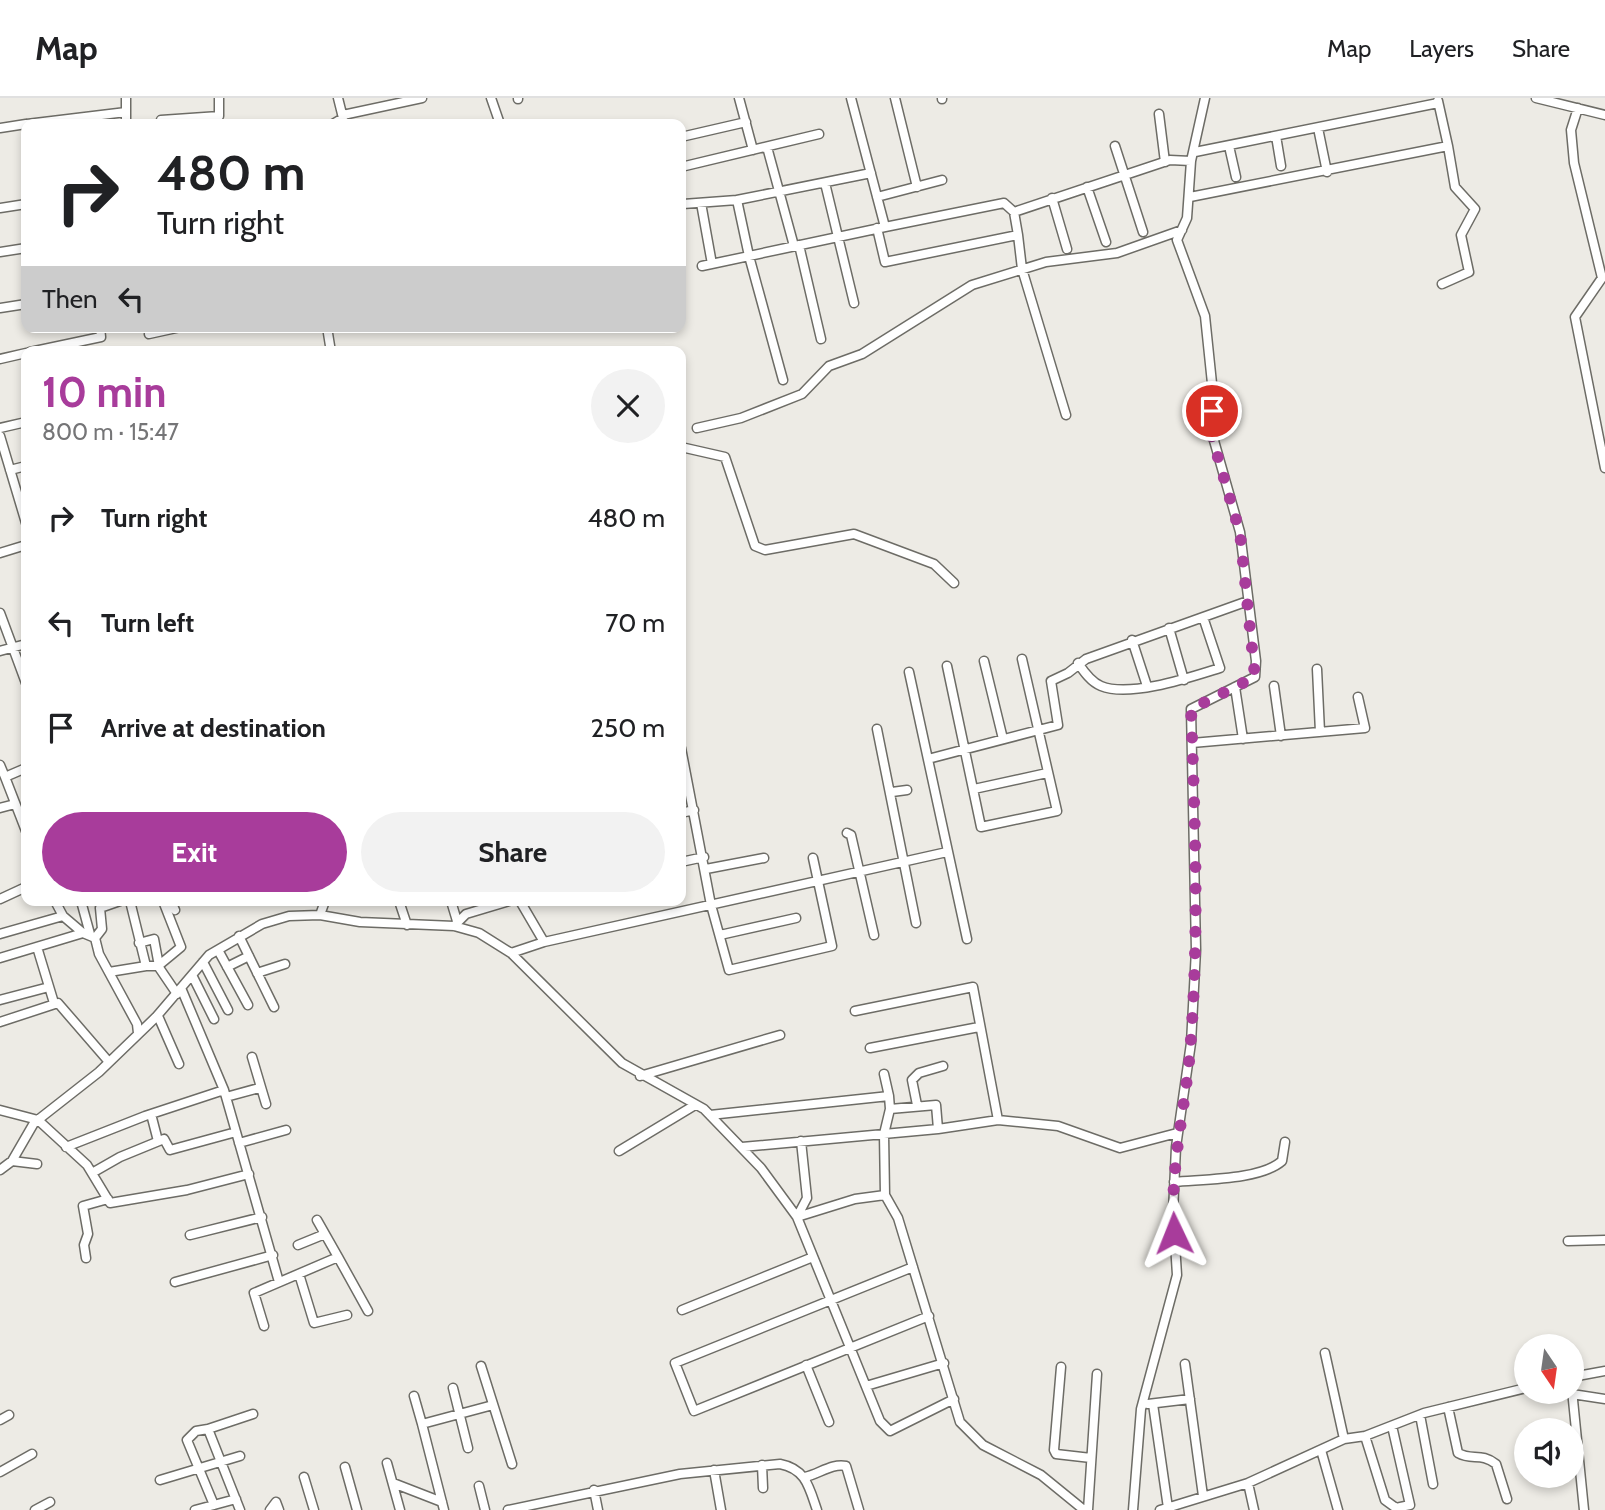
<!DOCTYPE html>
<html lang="en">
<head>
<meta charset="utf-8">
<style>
  body { margin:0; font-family:Cabin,sans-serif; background:#f2f2f2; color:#202124; height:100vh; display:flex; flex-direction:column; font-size:26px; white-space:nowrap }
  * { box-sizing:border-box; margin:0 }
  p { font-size:23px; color:#757577 }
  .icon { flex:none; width:38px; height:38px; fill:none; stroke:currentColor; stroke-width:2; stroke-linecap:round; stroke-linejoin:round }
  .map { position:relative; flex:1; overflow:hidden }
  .details { position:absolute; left:21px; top:248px; width:665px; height:560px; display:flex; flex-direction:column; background:#fff; border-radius:14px; box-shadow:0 4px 10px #0003 }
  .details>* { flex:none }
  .guide { position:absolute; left:21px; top:21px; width:665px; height:214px; border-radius:14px; box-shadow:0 4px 10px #0003; background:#fff; color:#202124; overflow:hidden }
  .needle { width:46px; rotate:167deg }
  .controls { position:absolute; left:1514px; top:1236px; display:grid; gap:14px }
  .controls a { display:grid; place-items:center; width:70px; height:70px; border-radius:50%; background:#fff; box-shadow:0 4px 10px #0003; font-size:35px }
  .pin { position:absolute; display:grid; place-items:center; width:60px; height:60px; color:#fff; margin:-30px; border:4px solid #fff; border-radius:50%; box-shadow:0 2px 7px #0007 }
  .me { position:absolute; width:77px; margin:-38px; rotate:358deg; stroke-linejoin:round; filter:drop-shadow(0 0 5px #0008) }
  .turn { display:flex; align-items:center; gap:24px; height:147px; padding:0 21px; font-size:32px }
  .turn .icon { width:91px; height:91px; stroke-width:2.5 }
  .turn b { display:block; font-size:49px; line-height:60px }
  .then { display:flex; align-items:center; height:66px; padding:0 21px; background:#0003; gap:14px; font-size:26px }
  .round { display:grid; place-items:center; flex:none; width:74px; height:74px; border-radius:37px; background:#f2f2f2 }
  .overview { display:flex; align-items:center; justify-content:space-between; height:119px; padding:0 21px }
  h1 { font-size:42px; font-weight:700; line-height:52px; color:#a83c9b }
  .cta { display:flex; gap:14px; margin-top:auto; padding:14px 21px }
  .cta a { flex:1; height:80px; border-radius:42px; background:#a83c9b; color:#fff; font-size:28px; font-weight:700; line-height:80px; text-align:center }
  .cta a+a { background:#f2f2f2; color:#202124 }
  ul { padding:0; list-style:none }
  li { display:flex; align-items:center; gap:21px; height:105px; padding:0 21px }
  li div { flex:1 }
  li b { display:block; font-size:26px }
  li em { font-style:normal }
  header { display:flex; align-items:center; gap:42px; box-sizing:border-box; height:98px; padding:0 35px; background:#fff; border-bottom:2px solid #e0e0e0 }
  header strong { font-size:33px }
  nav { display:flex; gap:38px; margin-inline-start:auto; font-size:24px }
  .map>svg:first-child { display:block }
</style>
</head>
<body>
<header>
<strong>Map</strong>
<nav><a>Map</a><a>Layers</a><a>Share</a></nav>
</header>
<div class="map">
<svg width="1605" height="1412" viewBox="0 0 1605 1412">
  <rect width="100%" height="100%" fill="#edebe5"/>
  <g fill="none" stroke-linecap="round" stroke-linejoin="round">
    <g stroke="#6d6c66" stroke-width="11">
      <path id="minor" d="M126 0V26
        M491 0 500 26
        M518 0V1
        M739 0 753 52
        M895 0 917 89
        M942 0V1
        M1536 0 1605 17
        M1438 3 1448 48
        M1578 10 1571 32 1574 65 1602 180 1575 219 1605 370
        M1159 16 1165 64
        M343 17 422 0
        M161 22 219 18V0
        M27 26 126 14
        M333 26 343 20 338 0
        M0 30 26 26
        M1318 30 1327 74
        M1276 38 1281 68
        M681 39 746 24
        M1115 48 1143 134
        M1229 48 1236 79
        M767 49 794 148
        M1195 54 1438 5
        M681 69 819 36
        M825 85 854 205
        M1087 89 1106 144
        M877 99 942 82
        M1190 99 1448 48 1455 89 1475 111 1461 137 1469 174 1442 186
        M1052 100 1067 151
        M737 102 749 158 783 282
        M701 105 712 166
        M683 106 737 102 871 75
        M0 110 26 106
        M1014 114 1170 62 1191 63
        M877 130 885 164 1018 137 1014 114 1004 105 885 129
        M1018 137 1022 171 1066 317
        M799 147 821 241
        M0 154 26 150
        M702 168 885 129 851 0
        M0 210 26 206
        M327 229 331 254
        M149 236 181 229
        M30 254 101 239 100 229
        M0 261 26 255
        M0 330 26 324
        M697 330 741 320 802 296 829 268 862 256 972 187 1046 164 1117 155 1182 132
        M0 338 26 425
        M681 349 725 359 755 448 765 452 854 436 934 466 954 485
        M10 372 26 368
        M0 455 26 447
        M0 515 26 585
        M1169 530 1184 582
        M1132 542 1147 588
        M0 553 26 546
        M984 563 1003 641
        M1078 565C1084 574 1091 584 1101 588 1130 600 1191 579 1220 570L1203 519
        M947 568 981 729 1057 713 1022 561
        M1317 571 1320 634
        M909 574 967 841
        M1274 588 1281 638
        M1235 589 1243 641
        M877 631 916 825
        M1192 645 1365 630 1358 599
        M681 650 711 807 729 872 832 848 813 760
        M928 661 1058 627 1051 583 1068 575 1086 561 1248 503
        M0 667 5 679
        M26 670 5 679 26 733
        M974 691 1047 675
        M892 694 907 692
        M0 710 15 706
        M681 715 694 712
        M847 735 851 737 874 837
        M681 764 704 759
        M706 771 764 760
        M0 801 26 789
        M55 803 63 818 83 835 95 840 99 856 137 926 138 935
        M81 803 90 836
        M130 803 146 868H158
        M163 803 181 849 158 868 177 896
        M171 803 175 812
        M399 803 407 827
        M451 803 457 823
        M520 803 544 844
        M320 817 325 803
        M454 828 466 816 509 803
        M0 836 63 818
        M720 837 796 820
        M239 838 274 909
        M95 840 102 831 100 810 120 803
        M139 845 154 841 159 868
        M37 849 54 905
        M218 852 248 907
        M511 855 544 844 947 754
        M0 860 83 835
        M203 864 228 912
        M227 869 249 858
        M109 874 146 868
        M257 875 285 866
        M192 877 214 921
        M181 890 224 992 279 1184
        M0 902 49 889
        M158 918 179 966
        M0 924 58 905 109 964
        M870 950 979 929
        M252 959 266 1006
        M884 976 889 998
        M640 978 780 937
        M226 999 259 990
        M917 1007 912 982 919 975 943 968
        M0 1012 38 1022 87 1067 110 1105 187 1092 249 1076
        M151 1016 158 1043
        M710 1017 889 998 890 1011 936 1007 938 1031
        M998 1022 1058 1028 1120 1050 1177 1035
        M801 1043 807 1100 797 1119 880 1323 890 1333 954 1301
        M239 1045 286 1032
        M66 1049 145 1018 224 992
        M742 1049 938 1031 998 1022 973 889 855 913
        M619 1053 695 1007
        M12 1063 37 1066
        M0 1072 12 1063 34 1025 99 974 156 919 209 857 262 826 289 818 320 817 360 824 454 828 479 835 511 855 622 965 704 1011 761 1070 797 1119 855 1101 885 1097 898 1120 960 1324 983 1347 1041 1377 1084 1412
        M92 1075 120 1059 164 1041 170 1052 236 1034
        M1174 1084C1204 1081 1260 1082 1282 1063L1285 1044
        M885 1097 884 1036 890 1011
        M317 1122 338 1159
        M190 1137 262 1119
        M1568 1143 1605 1142
        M298 1147 325 1136
        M86 1160 84 1147 88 1136 83 1108 108 1101
        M913 1169 675 1265 694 1313 929 1218
        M299 1176 314 1225 347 1217
        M175 1184 273 1157
        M682 1212 813 1159
        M264 1228 254 1195 338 1159 368 1213
        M1325 1255 1344 1341
        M1185 1266 1203 1398
        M806 1267 829 1324
        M481 1268 512 1366
        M1061 1269 1054 1352 1056 1356 1091 1360
        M1572 1279 1605 1273
        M866 1288 944 1265
        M453 1290 468 1350
        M1572 1292 1584 1412
        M1572 1296 1605 1301
        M414 1298 422 1326
        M1148 1306 1190 1301
        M1153 1306 1168 1410
        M1448 1309 1458 1355C1472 1363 1481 1354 1496 1366L1507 1401
        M1420 1317 1433 1386
        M0 1322 9 1317
        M208 1331 196 1333 187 1342 214 1407
        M1365 1338 1385 1402 1396 1410 1410 1407 1392 1328
        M1321 1352 1338 1412
        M387 1365 400 1412
        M762 1367 763 1390
        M345 1369 357 1412
        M714 1372 721 1412
        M0 1374 32 1356
        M304 1379 314 1412
        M805 1379C819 1376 832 1365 846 1368L859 1412
        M160 1382 240 1358
        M393 1385 442 1404
        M1248 1385 1254 1412
        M479 1388 485 1412
        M594 1392 598 1412
        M35 1412 50 1404
        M195 1412 236 1401
        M240 1412 208 1331 253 1316
        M270 1412 276 1404 279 1412
        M444 1412 422 1326 493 1307
        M508 1412 680 1376 780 1366C806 1371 809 1389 817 1412
        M1088 1412 1097 1276
        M1133 1412 1141 1311 1177 1177 1173 1114 1176 1049 1191 945 1196 852 1191 611 1255 579 1256 563 1240 434 1211 332 1213 295 1205 218 1177 142 1187 120 1191 63 1205 0
        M1160 1412 1248 1385 1344 1341 1365 1338 1424 1315 1526 1290"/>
    </g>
    <use href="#minor" stroke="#fff" stroke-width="8"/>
  </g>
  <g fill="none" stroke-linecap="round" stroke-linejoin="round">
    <path stroke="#a83c9b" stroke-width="12" stroke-dasharray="0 21.6" d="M1174 1135C1169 1068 1187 1006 1191 940 1199 831 1195 721 1191 611L1255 579 1240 435 1210 332 1212 313"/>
  </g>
</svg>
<div class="controls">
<a><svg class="needle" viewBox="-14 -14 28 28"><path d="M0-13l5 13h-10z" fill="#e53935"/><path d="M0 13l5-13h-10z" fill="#757577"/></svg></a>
<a><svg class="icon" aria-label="sound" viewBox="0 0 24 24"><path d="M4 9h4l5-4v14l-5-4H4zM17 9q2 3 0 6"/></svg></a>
</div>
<div class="pin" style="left:1212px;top:313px;background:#d93025"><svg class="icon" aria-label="arrive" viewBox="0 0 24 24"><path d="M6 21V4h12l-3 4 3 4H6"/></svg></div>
<svg class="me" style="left:1174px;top:1135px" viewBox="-20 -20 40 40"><path d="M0-17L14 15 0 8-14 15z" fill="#a83c9b" stroke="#fff" stroke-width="4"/></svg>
<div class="guide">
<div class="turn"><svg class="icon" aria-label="right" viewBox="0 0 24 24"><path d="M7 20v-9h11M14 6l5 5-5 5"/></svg><div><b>480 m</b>Turn right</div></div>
<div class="then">Then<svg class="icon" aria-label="left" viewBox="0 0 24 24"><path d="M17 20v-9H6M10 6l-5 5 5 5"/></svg></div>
</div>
<section class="details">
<div class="overview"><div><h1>10 min</h1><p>800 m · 15:47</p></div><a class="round"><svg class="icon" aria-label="close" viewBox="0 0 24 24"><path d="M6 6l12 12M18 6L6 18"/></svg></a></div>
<ul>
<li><svg class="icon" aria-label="right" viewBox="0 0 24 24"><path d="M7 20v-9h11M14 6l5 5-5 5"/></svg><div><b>Turn right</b></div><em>480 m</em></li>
<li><svg class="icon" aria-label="left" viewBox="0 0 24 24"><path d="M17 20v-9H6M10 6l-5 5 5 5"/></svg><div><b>Turn left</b></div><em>70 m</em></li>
<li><svg class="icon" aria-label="arrive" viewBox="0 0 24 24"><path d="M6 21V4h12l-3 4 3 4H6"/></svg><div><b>Arrive at destination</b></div><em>250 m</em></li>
</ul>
<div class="cta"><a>Exit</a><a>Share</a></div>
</section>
</div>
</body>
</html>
